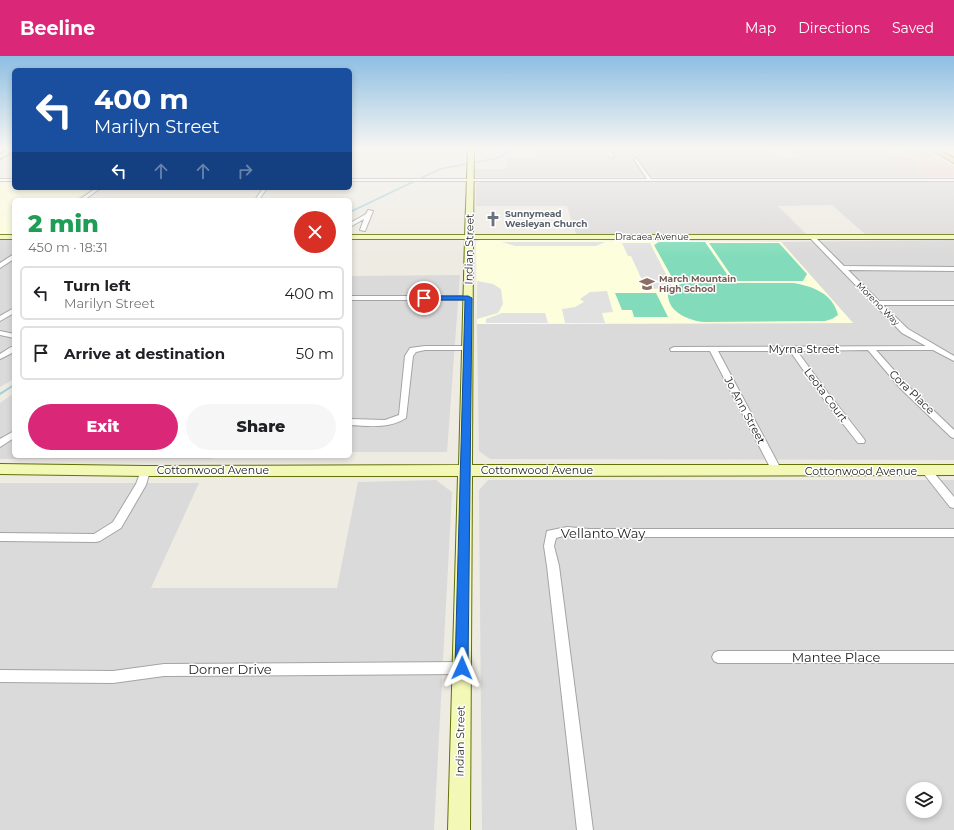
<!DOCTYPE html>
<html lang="en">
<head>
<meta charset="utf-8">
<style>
  body { margin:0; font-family:Montserrat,sans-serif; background:#f6f6f6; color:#202124; height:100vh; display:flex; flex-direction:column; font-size:15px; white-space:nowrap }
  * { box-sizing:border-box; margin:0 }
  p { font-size:13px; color:#757577 }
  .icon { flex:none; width:22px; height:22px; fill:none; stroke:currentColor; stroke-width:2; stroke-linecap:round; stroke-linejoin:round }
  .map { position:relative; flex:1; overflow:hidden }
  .drawer { position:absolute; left:12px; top:142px; width:340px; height:260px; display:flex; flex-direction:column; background:#fff; border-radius:6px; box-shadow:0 2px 6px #0003 }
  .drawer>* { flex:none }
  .banner { position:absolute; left:12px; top:12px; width:340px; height:122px; border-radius:6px; box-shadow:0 2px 6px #0003; background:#1a4fa0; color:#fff; overflow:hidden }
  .buttons { position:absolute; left:906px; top:726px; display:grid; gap:8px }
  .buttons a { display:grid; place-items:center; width:36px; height:36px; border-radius:50%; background:#fff; box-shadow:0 2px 6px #0003; font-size:20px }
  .pin { position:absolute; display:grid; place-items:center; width:34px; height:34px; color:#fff; margin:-17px; border:2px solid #fff; border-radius:50%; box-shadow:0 1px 4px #0007 }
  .me { position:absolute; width:44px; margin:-22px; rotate:1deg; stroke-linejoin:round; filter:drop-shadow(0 0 3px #0008) }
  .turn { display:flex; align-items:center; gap:14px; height:84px; padding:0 16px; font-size:18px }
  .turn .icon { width:52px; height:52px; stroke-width:2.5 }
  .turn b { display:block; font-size:28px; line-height:34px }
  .lanes { display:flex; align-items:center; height:38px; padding:0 16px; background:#0003; justify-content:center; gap:20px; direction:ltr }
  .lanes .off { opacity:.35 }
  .round { display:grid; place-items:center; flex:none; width:42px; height:42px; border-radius:21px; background:#f6f6f6 }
  .overview { display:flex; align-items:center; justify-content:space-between; height:68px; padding:0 16px }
  h1 { font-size:24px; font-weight:800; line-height:30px; color:#1e9e55 }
  .primary-button { display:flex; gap:8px; margin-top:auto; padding:8px 16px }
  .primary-button a { flex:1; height:46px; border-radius:24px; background:#db2777; color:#fff; font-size:16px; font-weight:800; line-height:46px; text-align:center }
  .primary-button a+a { background:#f6f6f6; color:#202124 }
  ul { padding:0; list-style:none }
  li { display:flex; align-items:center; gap:12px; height:54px; margin:0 8px 6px; padding:0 8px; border:2px solid #e0e0e0; border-radius:6px }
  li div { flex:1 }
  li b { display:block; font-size:15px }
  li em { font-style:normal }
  header { display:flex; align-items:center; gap:24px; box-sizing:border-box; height:56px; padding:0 20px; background:#db2777; color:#fff }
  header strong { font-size:19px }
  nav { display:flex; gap:22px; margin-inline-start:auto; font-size:14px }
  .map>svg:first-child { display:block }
</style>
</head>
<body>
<header>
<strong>Beeline</strong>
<nav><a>Map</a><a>Directions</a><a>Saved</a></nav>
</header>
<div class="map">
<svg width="954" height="774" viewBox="0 0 954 774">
  <rect width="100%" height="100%" fill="#eeebe3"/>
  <path fill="#dbdada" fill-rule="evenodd" d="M523 92H766L777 101 800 102 789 92H880L927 121H475V113H506V102L507 101H541L539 92Z
    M954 125V178H865L832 149 778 150 806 178H576L567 150H476V127L480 126Z
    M0 184H14V323L0 331Z
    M954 184V404L490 403 479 395 477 268 853 267 781 186Z
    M460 219 447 396H350V220Z
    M14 337V400H213L212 403H0V347Z
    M436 424 452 436 434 774H0V427H199L151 532H337L358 426Z
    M488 424H954V774H482L479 434ZM913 733H935V755H913Z"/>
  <path fill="#efd4d2" d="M907 95H926L954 111V121H927L895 101H917Z"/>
  <path fill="#fdfedc" d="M0 126H14V132H93L73 144H14V178H0Z
    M484 183 781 186 853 267 477 268 476 188 477 185Z"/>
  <path fill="#82dcbb" d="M659 186H705L731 224 674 225 654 189Z
    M709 187H779L807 218 803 225H735Z
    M684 227H793C812 230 833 237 838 259L832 263 825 265 704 266C688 264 666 256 668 235L676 230Z
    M615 237H656L668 261H634L632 254H622Z"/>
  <path fill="#e1e1e1" d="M502 186H605L596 190H515Z
    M622 187H650L673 232 646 233 631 200H628Z
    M477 225 493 228 501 233 503 248 498 257 477 263Z
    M607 235 613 256 602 257 605 267H565L562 253 575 251 584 246 580 243 590 236Z
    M502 257H545L548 267H486V263Z"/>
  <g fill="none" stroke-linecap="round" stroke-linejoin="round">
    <path stroke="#a4cddb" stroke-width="1.5" d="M350 156 440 113 498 102 517 92"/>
    <path stroke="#a4cddb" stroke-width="2" d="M0 338 14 329"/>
    <g stroke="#a4a4a4" stroke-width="2">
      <path id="street" d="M605 92H609L614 101H610Z
        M636 102 651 123H954V125H350V123H647L634 103Z
        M0 123H14V125H0Z
        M96 132H101L84 144H79Z
        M263 132H267L259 144H255Z
        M368 154 373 155 365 175 360 174 364 163 350 171V167L366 158Z
        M810 180H814L844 210 954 211V215L848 214 879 245H954V249H883L908 273 954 300V305L933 294H876L907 329 954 374V382L951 381 901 333 868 294 797 295 828 337 864 383 865 385 864 387H858L822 341 790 295H718L782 415 780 418H774L772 415 710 295H671L670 293 674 291 926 290 902 277 810 182Z
        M14 198V203L0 212V207Z
        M350 240H469L472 242 469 244H350Z
        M14 252V257L0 265V260Z
        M0 275 14 278V282L0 279Z
        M425 290H468L472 292 468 294H425L416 296 413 300 406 362C389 373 369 370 350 369V363L385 364 399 359 405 300 410 292Z
        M11 291H14V296L0 303V298Z
        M14 375V382L0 391V383Z
        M145 411 148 412 150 415 146 429 121 472 100 485 96 486 0 485V477L94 478 113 466 136 428 142 412Z
        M927 411 930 412 954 441V452L950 451 924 418 922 415 924 412Z
        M567 471 589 473H954V481H589L567 479 556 482 554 490 559 510 593 774H577L547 510 544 490 547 475Z
        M718 595H954V607H718L714 605 712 601 714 597Z
        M461 606 465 608 467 612 465 616 461 618 164 620 113 627 0 626V614L113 615 164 608Z"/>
    </g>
    <g stroke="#637107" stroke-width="2">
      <path id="secondary" d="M11 92H14V95L0 103V98Z
        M468 92H474L473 179H954V183H473L472 409H954V419L472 420 470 774H448L458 420H145L0 418V408L145 410 459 409 465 183H350V179H465Z
        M0 179H14V183H0Z"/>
    </g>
    <g stroke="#936703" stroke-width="2">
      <path id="primary" d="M928 92H936L954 102V107Z"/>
    </g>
    <use href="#street" fill="#fff" fill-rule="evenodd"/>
    <use href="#secondary" fill="#f3f8b7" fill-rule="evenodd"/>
    <use href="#primary" fill="#fad49c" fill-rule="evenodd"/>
  </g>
  <linearGradient id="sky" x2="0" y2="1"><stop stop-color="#8dbee3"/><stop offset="0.46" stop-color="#f7f6f2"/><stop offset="1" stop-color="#f7f6f2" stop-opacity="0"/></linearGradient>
  <rect width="954" height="200" fill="url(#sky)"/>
  <path fill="#1a73e8" stroke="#114b97" d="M424 240H468L472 242 468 612 466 616 462 618 457 616 455 612 465 244H422L421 242Z"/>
  <defs>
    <g id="church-bare" transform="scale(1.2)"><path d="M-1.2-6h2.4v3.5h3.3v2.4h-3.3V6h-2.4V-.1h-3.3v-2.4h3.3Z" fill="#6b7280" stroke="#fff" stroke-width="2.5" paint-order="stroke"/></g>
    <g id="school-bare" transform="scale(1.2)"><path d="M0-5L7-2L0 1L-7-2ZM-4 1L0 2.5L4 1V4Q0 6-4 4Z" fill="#8d6e63" stroke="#fff" stroke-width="2.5" paint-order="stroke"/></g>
  </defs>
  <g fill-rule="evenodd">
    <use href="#church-bare" x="493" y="163"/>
    <use href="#school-bare" x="647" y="228"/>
  </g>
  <g text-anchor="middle" stroke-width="3" stroke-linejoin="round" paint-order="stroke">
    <g font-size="9" font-weight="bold" fill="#5b616d" stroke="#fff" text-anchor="start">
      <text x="505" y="161">Sunnymead<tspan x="505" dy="10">Wesleyan Church</tspan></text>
    </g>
    <g font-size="9" fill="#1d1d1d" stroke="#fff">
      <text x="652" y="184">Dracaea Avenue</text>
      <text transform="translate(878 248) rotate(45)" y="3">Moreno Way</text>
    </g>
    <g font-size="9" font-weight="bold" fill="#785e54" stroke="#fff" text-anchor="start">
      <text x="659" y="226">March Mountain<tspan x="659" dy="10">High School</tspan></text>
    </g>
    <g font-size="11" fill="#1d1d1d" stroke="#fff">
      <text transform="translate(469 193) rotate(-89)" y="4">Indian Street</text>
      <text x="804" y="297">Myrna Street</text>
      <text transform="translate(912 336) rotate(44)" y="4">Cora Place</text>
      <text transform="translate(826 339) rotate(53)" y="4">Leota Court</text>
      <text transform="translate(745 354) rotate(62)" y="4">Jo Ann Street</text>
      <text x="213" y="418">Cottonwood Avenue</text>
      <text x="537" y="418">Cottonwood Avenue</text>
      <text x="861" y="419">Cottonwood Avenue</text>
      <text transform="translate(460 685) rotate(-89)" y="4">Indian Street</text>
    </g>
    <g font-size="13" fill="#1d1d1d" stroke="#fff">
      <text x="603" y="482">Vellanto Way</text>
      <text x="836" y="606">Mantee Place</text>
      <text x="230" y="618">Dorner Drive</text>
    </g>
  </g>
</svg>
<div class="buttons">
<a><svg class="icon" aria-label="layers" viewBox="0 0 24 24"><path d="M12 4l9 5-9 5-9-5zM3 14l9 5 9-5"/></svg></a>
</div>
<div class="pin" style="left:424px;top:242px;background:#d93025"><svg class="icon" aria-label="arrive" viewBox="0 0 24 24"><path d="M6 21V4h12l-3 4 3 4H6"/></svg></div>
<svg class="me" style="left:462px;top:612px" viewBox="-20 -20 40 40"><path d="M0-17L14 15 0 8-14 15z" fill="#1a73e8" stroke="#fff" stroke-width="4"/></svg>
<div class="banner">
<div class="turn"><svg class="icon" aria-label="left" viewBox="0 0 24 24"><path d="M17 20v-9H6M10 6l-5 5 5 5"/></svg><div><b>400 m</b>Marilyn Street</div></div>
<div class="lanes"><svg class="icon" aria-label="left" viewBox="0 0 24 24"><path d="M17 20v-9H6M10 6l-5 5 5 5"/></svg><svg class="icon off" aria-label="ahead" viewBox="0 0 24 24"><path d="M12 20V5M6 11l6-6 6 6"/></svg><svg class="icon off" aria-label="ahead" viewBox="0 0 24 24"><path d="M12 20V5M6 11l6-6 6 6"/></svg><svg class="icon off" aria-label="right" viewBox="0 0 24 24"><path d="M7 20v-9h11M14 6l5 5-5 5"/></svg></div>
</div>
<section class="drawer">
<div class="overview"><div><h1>2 min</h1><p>450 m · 18:31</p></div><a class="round" style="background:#d93025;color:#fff"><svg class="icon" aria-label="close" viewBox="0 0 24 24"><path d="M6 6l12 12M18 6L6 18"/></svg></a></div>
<ul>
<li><svg class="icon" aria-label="left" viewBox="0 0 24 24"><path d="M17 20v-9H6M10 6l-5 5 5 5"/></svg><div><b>Turn left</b><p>Marilyn Street</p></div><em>400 m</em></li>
<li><svg class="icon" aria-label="arrive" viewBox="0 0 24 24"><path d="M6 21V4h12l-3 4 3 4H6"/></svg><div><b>Arrive at destination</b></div><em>50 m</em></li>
</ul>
<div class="primary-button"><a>Exit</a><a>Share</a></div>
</section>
</div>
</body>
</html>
